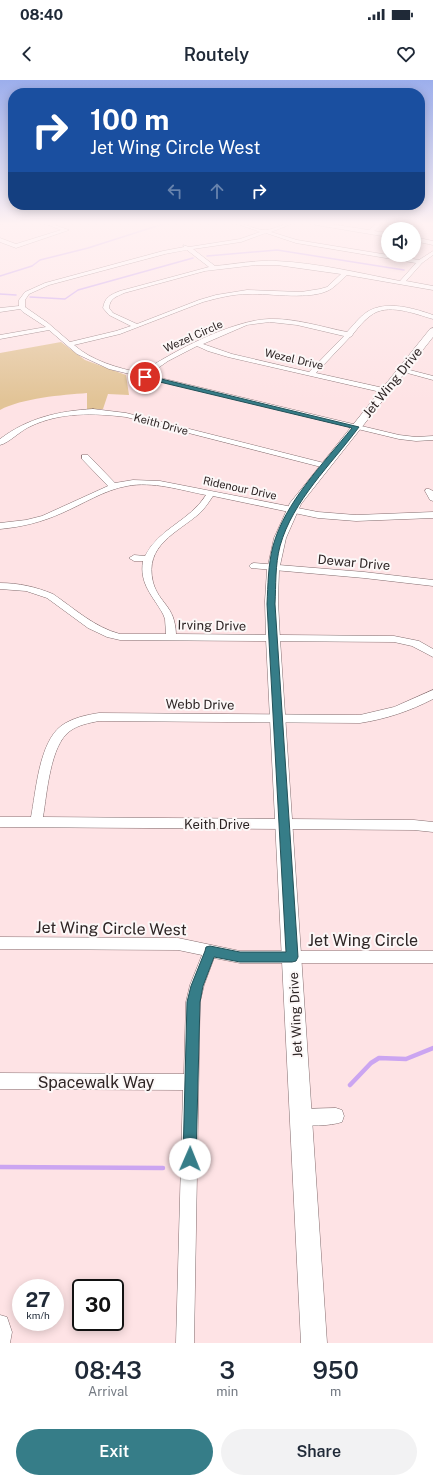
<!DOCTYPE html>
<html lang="en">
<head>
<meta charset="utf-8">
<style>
  body { margin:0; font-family:"Public Sans",sans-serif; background:#f2f2f3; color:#1f2937; height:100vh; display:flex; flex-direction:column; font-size:15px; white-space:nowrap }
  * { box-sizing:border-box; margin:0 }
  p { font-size:13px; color:#747a83 }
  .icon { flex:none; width:22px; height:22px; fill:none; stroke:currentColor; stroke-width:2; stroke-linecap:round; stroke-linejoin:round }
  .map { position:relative; height:1263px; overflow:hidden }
  .details { display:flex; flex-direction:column; background:#fff; flex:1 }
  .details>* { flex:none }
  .hud { position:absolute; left:8px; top:8px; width:417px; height:122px; border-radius:16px; box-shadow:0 2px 10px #0003; background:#1a4fa0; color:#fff; overflow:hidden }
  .controls { position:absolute; left:381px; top:142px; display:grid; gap:8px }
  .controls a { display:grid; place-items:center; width:40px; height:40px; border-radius:50%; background:#fff; box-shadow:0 2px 10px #0003; font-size:20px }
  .speed { position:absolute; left:12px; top:1199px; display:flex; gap:8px; font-size:20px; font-weight:700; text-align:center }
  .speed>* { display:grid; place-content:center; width:52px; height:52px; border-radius:50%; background:#fff; box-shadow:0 2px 10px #0003; line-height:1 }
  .speed small { font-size:10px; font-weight:400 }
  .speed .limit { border:2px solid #111; border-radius:6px; background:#fff; color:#111 }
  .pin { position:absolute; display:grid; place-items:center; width:34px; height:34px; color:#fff; margin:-17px; border:2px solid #fff; border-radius:50%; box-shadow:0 1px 4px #0007 }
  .me { position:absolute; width:44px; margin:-22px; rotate:1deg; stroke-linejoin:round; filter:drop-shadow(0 0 3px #0008) }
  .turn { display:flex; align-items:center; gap:14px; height:84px; padding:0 16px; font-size:18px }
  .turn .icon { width:52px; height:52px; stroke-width:2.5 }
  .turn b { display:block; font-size:28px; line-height:34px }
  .lanes { display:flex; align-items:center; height:38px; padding:0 16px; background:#0003; justify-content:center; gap:20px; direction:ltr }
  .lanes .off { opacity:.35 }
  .eta { display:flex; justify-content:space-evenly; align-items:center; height:68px; text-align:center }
  .eta b { font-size:24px; font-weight:600; line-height:28px }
  .button { display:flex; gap:8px; margin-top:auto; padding:8px 16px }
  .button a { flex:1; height:46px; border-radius:24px; background:#367d88; color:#fff; font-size:16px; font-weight:600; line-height:46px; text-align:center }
  .button a+a { background:#f2f2f3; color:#1f2937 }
  .status { display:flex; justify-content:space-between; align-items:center; height:28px; padding:0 20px; background:#fff; direction:ltr }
  .status svg { height:11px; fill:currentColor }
  header { display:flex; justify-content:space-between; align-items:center; height:52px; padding:0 16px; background:#fff; font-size:18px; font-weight:600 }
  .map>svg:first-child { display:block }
</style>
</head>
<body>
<div class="status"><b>08:40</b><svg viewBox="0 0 49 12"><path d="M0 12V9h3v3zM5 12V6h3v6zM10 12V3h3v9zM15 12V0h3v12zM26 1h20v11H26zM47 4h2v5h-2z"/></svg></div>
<header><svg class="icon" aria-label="back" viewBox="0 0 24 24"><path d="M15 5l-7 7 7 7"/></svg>Routely<svg class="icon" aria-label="heart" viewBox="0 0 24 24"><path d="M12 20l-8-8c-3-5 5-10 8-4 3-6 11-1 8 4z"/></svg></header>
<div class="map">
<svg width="433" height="1263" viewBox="0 0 433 1263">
  <rect width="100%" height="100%" fill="#fee3e5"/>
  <path fill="#e2c497" d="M61 262 85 280 126 295 129 315 108 314 103 329H87V313C62 315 22 318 0 330V273Z"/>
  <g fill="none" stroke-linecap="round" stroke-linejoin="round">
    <path stroke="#cba5f1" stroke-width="1.5" d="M207 176 277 170 404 190
      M0 196 32 186 40 180 88 168 166 143
      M0 214 16 215
      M30 217 65 219 78 210 193 178"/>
    <path stroke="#cba5f1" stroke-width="4.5" d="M350 1005 371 983 379 978 406 979 433 968
      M0 1087 163 1088"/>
    <g stroke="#846d6f" stroke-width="1">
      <path id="minor" d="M0 143H6L0 145Z
        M43 143H49L69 150 16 168 0 162V158L16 164 61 150Z
        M235 143C245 143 257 151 266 150 276 149 284 143 294 143L271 152 297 160 419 180 433 171V175L422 183 406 201 433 206V210L347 195C342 199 336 206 331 209 312 221 271 213 248 214 233 214 218 218 203 222L120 254 74 265C92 281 118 288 141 293 171 272 233 240 269 239 295 238 322 247 347 252 353 246 359 237 367 232 386 220 413 228 433 235V239C415 234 387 222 370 236 363 241 358 248 353 254L352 256 350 257 316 293 388 309V313H385L228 277 208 271 197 266 168 281 148 295 399 355 416 357 433 356V360L416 361 399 359 109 289 77 274 49 250 0 259V255L46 247 23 232 20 229 0 232V228L19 226V220L25 212 45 203 163 171 184 167 183 165 189 167 240 159 260 152ZM266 153 296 163 416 183 400 201C359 193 318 183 276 181 256 180 235 184 215 186L193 169 241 162ZM187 170 209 187 120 211C110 215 105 217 103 228L109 235 131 246 116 251 70 262 48 243 25 227V220L29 214 49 205 165 174ZM256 185H277L341 194 327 207 320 209 301 212 247 210 216 215 199 220 137 244 113 233 109 228C110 218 116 217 124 213L205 191ZM270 242 297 245 344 256 309 292 232 274 203 264 247 245Z
        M314 143H324L369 150 377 143H380L381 145 374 151 388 153V157L316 145Z
        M414 157 433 161V165L414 161Z
        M402 288 433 296V300L400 291 399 290Z
        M93 329 126 333 328 384 329 386 325 388 126 337C94 333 61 332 31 346 21 350 9 363 0 365V359C28 338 58 331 93 329Z
        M82 375H88L115 403 133 400 160 401 318 432 356 435 433 432V438L356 441 318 438 213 416C209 422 205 428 200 433 177 453 144 465 153 502 159 524 175 525 176 554L394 556 419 561 433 569V577L412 566 394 562 120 560 107 557 88 548 47 518 26 511 0 509V503C19 503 36 507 53 514 75 529 94 547 120 554H166L165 539 163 534C153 516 139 504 143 481H134L129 478 134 475 145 476C159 448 190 441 206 415 180 410 153 401 127 406 104 410 83 424 62 433 42 442 22 447 0 449V443L26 440 42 436 108 406 82 379Z
        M426 409H429L433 411V421L430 420 425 411Z
        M254 483 364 492 433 500V506L364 498 251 488 249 486 251 484Z
        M433 610V619C410 631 386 639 360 643L99 641C89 643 78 645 70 651 50 665 47 714 43 737L414 740 433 742V752L414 750 0 747V737H31C36 711 39 663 61 646 72 638 86 635 99 633L360 635 394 627Z
        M0 857 178 858 240 871H433V883H240L214 878 204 905 200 922 194 1263H176L183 1010 0 1009V993L184 994 186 922 190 905 202 875 178 870 0 869Z
        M336 1028 342 1030 344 1036 342 1042C331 1046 305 1047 295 1043L293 1037 295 1031 301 1029Z
        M0 1235 7 1237 12 1252 10 1263H0Z"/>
    </g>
    <g stroke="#846d6f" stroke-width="1">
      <path id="secondary" d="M433 248V257L301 424 286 458 279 490 278 521 280 559 327 1263H301L266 559 265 521 267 490 274 458 290 423 430 249Z"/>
    </g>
    <use href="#minor" fill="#fff" fill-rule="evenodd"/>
    <use href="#secondary" fill="#fff" fill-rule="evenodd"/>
  </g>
  <linearGradient id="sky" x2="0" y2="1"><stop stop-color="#9caeec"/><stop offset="0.45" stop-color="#fff2f3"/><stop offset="1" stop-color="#fff2f3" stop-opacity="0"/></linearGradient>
  <rect width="433" height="320" fill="url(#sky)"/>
  <path fill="#367d88" stroke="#235158" d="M145 295 359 347C331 385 293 420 280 466 275 485 276 505 275 524L298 877 296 881 292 882H240L214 877 203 906 200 922 196 1079 194 1084 190 1086 185 1084 183 1079 187 922 191 906 205 871 206 867 210 866 240 872H286L267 524C268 505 268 485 273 466 285 422 323 384 352 348L143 298V296Z"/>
  <g text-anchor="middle" stroke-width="4" stroke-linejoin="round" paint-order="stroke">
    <g font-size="11" fill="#2e2525" stroke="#fcf7f7">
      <text transform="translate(193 256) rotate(-24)" y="4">Wezel Circle</text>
      <text transform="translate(294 279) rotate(13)" y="4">Wezel Drive</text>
      <text transform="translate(161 344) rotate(15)" y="4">Keith Drive</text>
      <text transform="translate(240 408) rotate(12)" y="4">Ridenour Drive</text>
    </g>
    <g font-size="13" fill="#2e2525" stroke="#fcf7f7">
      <text transform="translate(392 302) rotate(-51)" y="5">Jet Wing Drive</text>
      <text transform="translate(354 482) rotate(5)" y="5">Dewar Drive</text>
      <text transform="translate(212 545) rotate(1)" y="5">Irving Drive</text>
      <text transform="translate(200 624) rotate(1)" y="5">Webb Drive</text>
      <text x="217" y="749">Keith Drive</text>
      <text transform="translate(295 935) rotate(-93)" y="5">Jet Wing Drive</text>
    </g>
    <g font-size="16" fill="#2e2525" stroke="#fcf7f7">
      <text transform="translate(111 848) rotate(1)" y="6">Jet Wing Circle West</text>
      <text x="363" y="866">Jet Wing Circle</text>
      <text x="96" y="1008">Spacewalk Way</text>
    </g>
  </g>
</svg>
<div class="controls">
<a><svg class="icon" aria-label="sound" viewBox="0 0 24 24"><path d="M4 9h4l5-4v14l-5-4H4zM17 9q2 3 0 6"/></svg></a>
</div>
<div class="speed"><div>27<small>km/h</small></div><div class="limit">30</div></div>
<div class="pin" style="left:145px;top:297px;background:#d93025"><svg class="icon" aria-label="arrive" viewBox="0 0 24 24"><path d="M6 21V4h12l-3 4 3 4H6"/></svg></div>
<svg class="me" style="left:190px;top:1079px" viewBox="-20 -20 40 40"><circle r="19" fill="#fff"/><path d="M0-13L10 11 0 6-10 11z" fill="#367d88"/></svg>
<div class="hud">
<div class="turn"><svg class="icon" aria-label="right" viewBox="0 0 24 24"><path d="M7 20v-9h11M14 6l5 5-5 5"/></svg><div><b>100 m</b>Jet Wing Circle West</div></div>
<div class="lanes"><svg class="icon off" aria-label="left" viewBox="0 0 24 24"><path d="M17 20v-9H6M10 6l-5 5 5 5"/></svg><svg class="icon off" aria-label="ahead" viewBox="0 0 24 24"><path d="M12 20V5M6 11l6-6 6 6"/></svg><svg class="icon" aria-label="right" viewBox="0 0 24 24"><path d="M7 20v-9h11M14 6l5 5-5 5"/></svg></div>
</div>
</div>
<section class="details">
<div class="eta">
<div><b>08:43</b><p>Arrival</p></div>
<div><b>3</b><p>min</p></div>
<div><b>950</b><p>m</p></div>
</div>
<div class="button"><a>Exit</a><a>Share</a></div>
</section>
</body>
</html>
